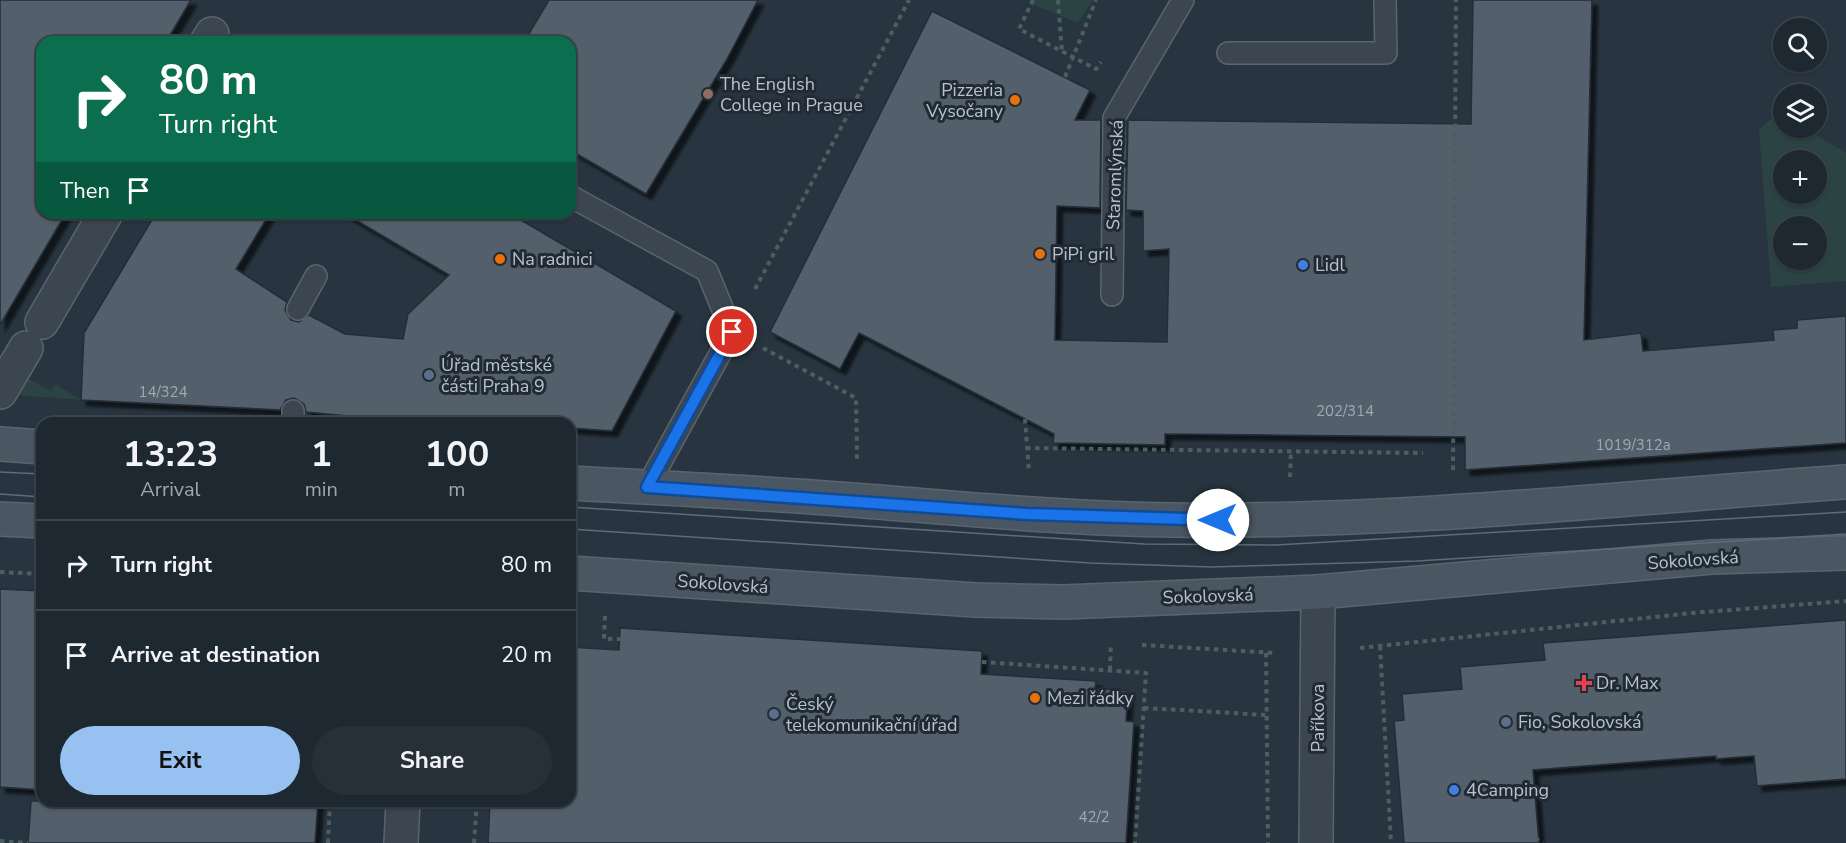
<!DOCTYPE html>
<html lang="en">
<head>
<meta charset="utf-8">
<style>
  body { margin:0; font-family:"Nunito Sans",sans-serif; background:#263038; color:#f1f3f6; height:100vh; display:flex; flex-direction:column; font-size:22px; white-space:nowrap }
  * { box-sizing:border-box; margin:0 }
  p { font-size:20px; color:#a1a6ab }
  .icon { flex:none; width:33px; height:33px; fill:none; stroke:currentColor; stroke-width:2; stroke-linecap:round; stroke-linejoin:round }
  .map { position:relative; flex:1; overflow:hidden }
  .panel { position:absolute; left:36px; top:417px; width:540px; height:390px; display:flex; flex-direction:column; background:#1e2830; border-radius:18px; box-shadow:0 2px 4px #0004,0 0 0 2px #3c444c }
  .panel>* { flex:none }
  .hud { position:absolute; left:36px; top:36px; width:540px; height:183px; border-radius:18px; box-shadow:0 2px 4px #0004,0 0 0 2px #3c444c; background:#0b6e4f; color:#fff; overflow:hidden }
  .tools { position:absolute; left:1773px; top:18px; display:grid; gap:12px }
  .tools a { display:grid; place-items:center; width:54px; height:54px; border-radius:50%; background:#1e2830; box-shadow:0 2px 4px #0004,0 0 0 2px #3c444c; font-size:30px }
  .pin { position:absolute; display:grid; place-items:center; width:51px; height:51px; color:#fff; margin:-26px; border:3px solid #fff; border-radius:50%; box-shadow:0 2px 6px #0007 }
  .me { position:absolute; width:66px; margin:-33px; rotate:270deg; stroke-linejoin:round; filter:drop-shadow(0 0 4px #0008) }
  .turn { display:flex; align-items:center; gap:21px; height:126px; padding:0 24px; font-size:27px }
  .turn .icon { width:78px; height:78px; stroke-width:2.5 }
  .turn b { display:block; font-size:42px; line-height:51px }
  .then { display:flex; align-items:center; height:57px; padding:0 24px; background:#0003; gap:12px; font-size:22px }
  .eta { display:flex; justify-content:space-evenly; align-items:center; height:102px; text-align:center }
  .eta b { font-size:36px; font-weight:700; line-height:42px }
  .cta { display:flex; gap:12px; margin-top:auto; padding:12px 24px }
  .cta a { flex:1; height:69px; border-radius:36px; background:#97c1f1; color:#111; font-size:24px; font-weight:700; line-height:69px; text-align:center }
  .cta a+a { background:#263038; color:#f1f3f6 }
  ul { padding:0; list-style:none }
  li { display:flex; align-items:center; gap:18px; height:90px; padding:0 24px; border-top:2px solid #3c444c }
  li div { flex:1 }
  li b { display:block; font-size:22px }
  li em { font-style:normal }
  .map>svg:first-child { display:block }
</style>
</head>
<body>
<div class="map">
<svg width="1846" height="843" viewBox="0 0 1846 843">
  <defs>
    <filter id="shadow"><feDropShadow dx="5.5" dy="5.5" stdDeviation="1.5" flood-color="#0009"/></filter>
  </defs>
  <rect width="100%" height="100%" fill="#283540"/>
  <path fill="#2b4342" fill-rule="evenodd" d="M1033 0H1093L1078 23 1032 4Z
    M1778 112 1783 115 1784 128H1804L1846 153V281L1771 287 1759 130ZM1784 160H1816V194H1784ZM1784 226H1816V260H1784Z
    M0 363 51 391 55 384 81 400 0 394Z"/>
  <path fill="#525e6b" stroke="#232d38" stroke-width="1.5" filter="url(#shadow)" d="M0 0H191L166 42H42V213H66L0 325Z
    M549 0H758L727 59 646 194 570 150V42H524Z
    M1473 0H1592L1584 340 1641 333 1643 351 1774 340 1773 330 1797 328V320L1846 316V443L1465 470V437L1165 434V445L1053 443 1054 434 859 333 840 369 770 332 932 11 1090 90 1075 120H1101L1100 208 1057 206 1055 340 1167 342 1169 249 1143 251V211L1126 210 1128 120 1471 124Z
    M156 213H270L236 269 287 302 285 310 291 320 299 322 309 315 345 334 403 339 408 314 449 275 344 213H509L676 311 612 431 570 428V423H380L379 419 306 412 304 404 294 398 286 400 280 410 81 400 84 333Z
    M0 589 42 591V790L0 787Z
    M1846 620V779L1757 786 1754 756 1716 759V756L1533 770 1539 843H1404L1394 721 1404 720 1402 694 1462 689 1460 667 1545 660 1543 643Z
    M620 628 982 651 981 674 1096 681 1095 688 1128 691 1126 721 1134 722 1126 843H488L490 801H570V647L619 650Z
    M31 801H318L315 843H28Z"/>
  <g fill="none" stroke-linecap="round" stroke-linejoin="round">
    <g stroke="#5a646e" stroke-width="24">
      <path id="lane" d="M1228 53H1386L1385 0
        M570 196 707 271 732 332 647 487
        M1112 295 1114 118 1183 0
        M298 309 316 276
        M293 423V411"/>
    </g>
    <g stroke="#5a646e" stroke-width="36">
      <path id="street" d="M207 42 212 34
        M42 322 106 213
        M0 392 26 348
        M401 843 403 801
        M1316 843 1318 592"/>
    </g>
    <g stroke="#5a646e" stroke-width="36">
      <path id="secondary" d="M0 444 42 447
        M570 483C668 488 767 493 865 501 968 509 1070 519 1173 520 1398 523 1622 498 1846 482
        M0 519 42 521
        M570 573 976 600 1064 602 1318 592 1712 557 1846 553"/>
    </g>
    <path stroke="#4b5f60" stroke-width="4" stroke-dasharray="4.5 4.5" stroke-linecap="butt" d="M1033 0 1019 29 1096 69 1101 62
      M1058 0 1062 52
      M1065 77 1096 0
      M755 289 909 0
      M763 348 856 398 857 459
      M1025 419 1029 472
      M1026 448 1423 453
      M1453 470 1456 0
      M1290 477 1291 452
      M0 572 42 574
      M605 616 604 639H620
      M1142 645 1275 653
      M1380 646 1391 843
      M1360 648 1692 613 1846 601
      M1266 653 1268 843
      M982 662 1146 673 1135 843
      M1110 670 1111 643
      M1144 708 1267 715
      M1535 838 1543 843
      M0 841 28 843
      M328 843 330 801
      M474 843 477 801"/>
    <use href="#lane" stroke="#3c4650" stroke-width="21"/>
    <use href="#street" stroke="#3c4650" stroke-width="33"/>
    <use href="#secondary" stroke="#4b5663" stroke-width="33"/>
    <path stroke="#5f6b77" stroke-width="1.5" d="M0 472 42 474
      M0 494 42 497
      M570 507 1144 544 1276 545 1846 512
      M570 529 1090 563 1211 567 1417 561 1846 534"/>
  </g>
  <g fill="none" stroke-linecap="round" stroke-linejoin="round">
    <g stroke="#114b97" stroke-width="15">
      <path id="route" d="M732 332 647 487 1028 514 1218 520"/>
    </g>
    <use href="#route" stroke="#1a73e8" stroke-width="10"/>
  </g>
  <circle fill="#8d6e63" stroke="#212b36" stroke-width="2" cx="708" cy="94" r="6"/>
  <g fill="#e8710a" stroke="#212b36" stroke-width="2">
    <circle cx="1015" cy="100" r="6"/>
    <circle cx="1040" cy="254" r="6"/>
    <circle cx="500" cy="259" r="6"/>
    <circle cx="1035" cy="698" r="6"/>
  </g>
  <g fill="#3f7fe0" stroke="#212b36" stroke-width="2">
    <circle cx="1303" cy="265" r="6"/>
    <circle cx="1454" cy="790" r="6"/>
  </g>
  <g fill="#5c6f8a" stroke="#212b36" stroke-width="2">
    <circle cx="429" cy="375" r="6"/>
    <circle cx="774" cy="714" r="6"/>
    <circle cx="1506" cy="722" r="6"/>
  </g>
  <path fill="#e0444e" stroke="#212b36" stroke-width="2" d="M1581 674h6v6h6v6h-6v6h-6v-6h-6v-6h6z"/>
  <g text-anchor="middle" stroke-width="6" stroke-linejoin="round" paint-order="stroke">
    <g font-size="15" fill="#9fa8b3">
      <text x="163" y="397">14/324</text>
      <text x="1345" y="416">202/314</text>
      <text x="1633" y="450">1019/312a</text>
      <text x="1094" y="822">42/2</text>
    </g>
    <g font-size="18" fill="#b9c1cb" stroke="#212b36" text-anchor="start">
      <text x="720" y="90">The English<tspan x="720" dy="21">College in Prague</tspan></text>
      <text x="1003" y="96" text-anchor="end">Pizzeria<tspan x="1003" dy="21">Vysočany</tspan></text>
      <text x="1052" y="260">PiPi gril</text>
      <text x="512" y="265">Na radnici</text>
      <text x="1315" y="271">Lidl</text>
      <text x="441" y="371">Úřad městské<tspan x="441" dy="21">části Praha 9</tspan></text>
      <text x="1596" y="689">Dr. Max</text>
      <text x="1047" y="704">Mezi řádky</text>
      <text x="786" y="710">Český<tspan x="786" dy="21">telekomunikační úřad</tspan></text>
      <text x="1518" y="728">Fio, Sokolovská</text>
      <text x="1466" y="796">4Camping</text>
    </g>
    <g font-size="18" fill="#b9c1cb" stroke="#212b36">
      <text transform="translate(1115 175) rotate(-88)" y="6">Staromlýnská</text>
      <text transform="translate(1693 560) rotate(-4)" y="6">Sokolovská</text>
      <text transform="translate(723 584) rotate(4)" y="6">Sokolovská</text>
      <text transform="translate(1208 596) rotate(-2)" y="6">Sokolovská</text>
      <text transform="translate(1318 718) rotate(-90)" y="6">Paříkova</text>
    </g>
  </g>
</svg>
<div class="tools">
<a><svg class="icon" aria-label="search" viewBox="0 0 24 24"><circle cx="10" cy="10" r="6"/><path d="M15 15l6 6"/></svg></a>
<a><svg class="icon" aria-label="layers" viewBox="0 0 24 24"><path d="M12 4l9 5-9 5-9-5zM3 14l9 5 9-5"/></svg></a>
<a>+</a>
<a>−</a>
</div>
<div class="pin" style="left:732px;top:332px;background:#d93025"><svg class="icon" aria-label="arrive" viewBox="0 0 24 24"><path d="M6 21V4h12l-3 4 3 4H6"/></svg></div>
<svg class="me" style="left:1218px;top:520px" viewBox="-20 -20 40 40"><circle r="19" fill="#fff"/><path d="M0-13L10 11 0 6-10 11z" fill="#1a73e8"/></svg>
<div class="hud">
<div class="turn"><svg class="icon" aria-label="right" viewBox="0 0 24 24"><path d="M7 20v-9h11M14 6l5 5-5 5"/></svg><div><b>80 m</b>Turn right</div></div>
<div class="then">Then<svg class="icon" aria-label="arrive" viewBox="0 0 24 24"><path d="M6 21V4h12l-3 4 3 4H6"/></svg></div>
</div>
<section class="panel">
<div class="eta">
<div><b>13:23</b><p>Arrival</p></div>
<div><b>1</b><p>min</p></div>
<div><b>100</b><p>m</p></div>
</div>
<ul>
<li><svg class="icon" aria-label="right" viewBox="0 0 24 24"><path d="M7 20v-9h11M14 6l5 5-5 5"/></svg><div><b>Turn right</b></div><em>80 m</em></li>
<li><svg class="icon" aria-label="arrive" viewBox="0 0 24 24"><path d="M6 21V4h12l-3 4 3 4H6"/></svg><div><b>Arrive at destination</b></div><em>20 m</em></li>
</ul>
<div class="cta"><a>Exit</a><a>Share</a></div>
</section>
</div>
</body>
</html>
